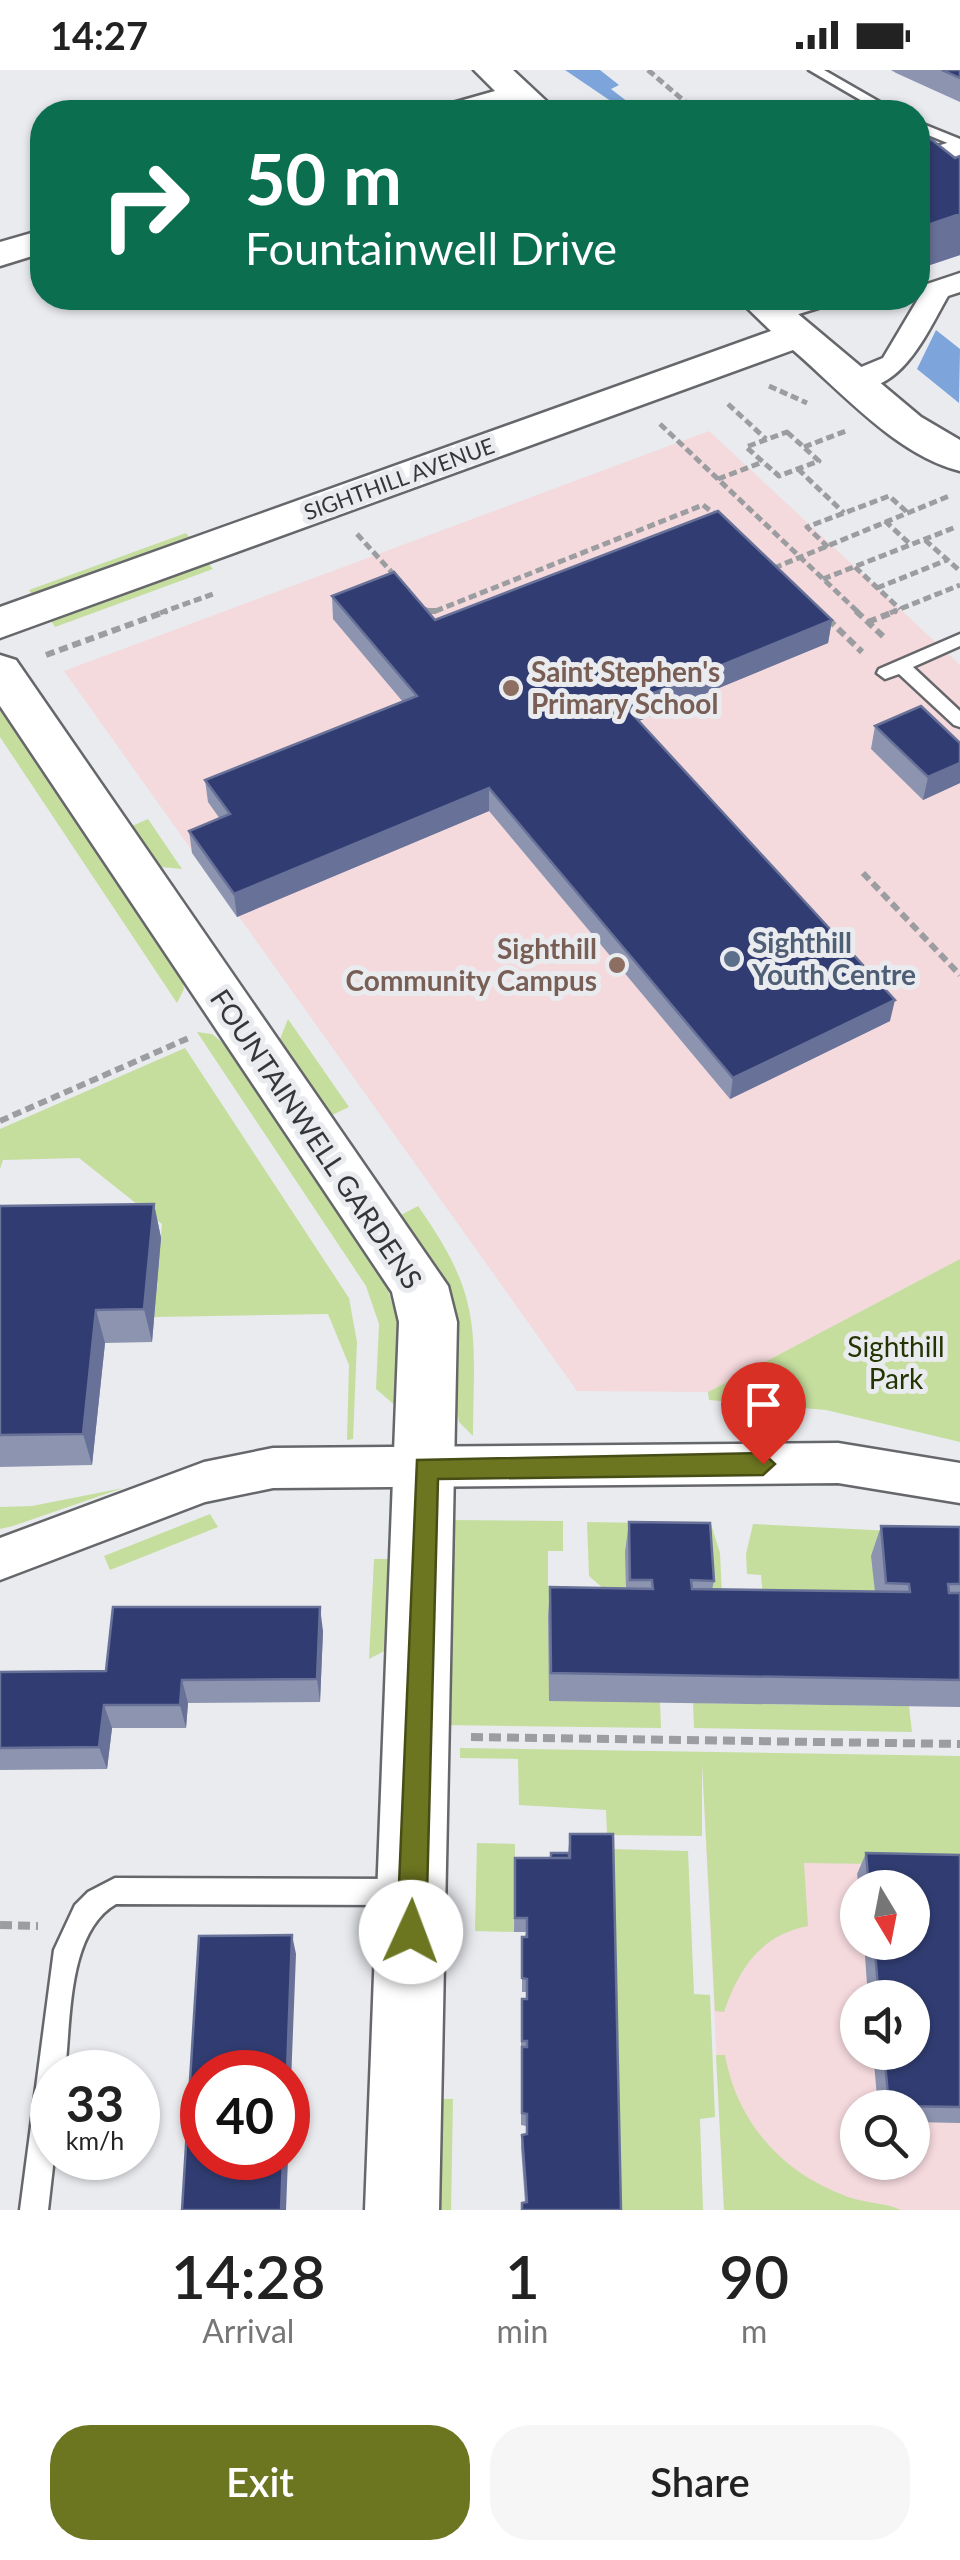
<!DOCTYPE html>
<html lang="en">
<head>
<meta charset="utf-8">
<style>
  body { margin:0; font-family:Lato,sans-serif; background:#f6f6f6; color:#222; height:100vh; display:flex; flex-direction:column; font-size:38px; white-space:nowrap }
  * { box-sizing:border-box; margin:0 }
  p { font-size:32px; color:#767676 }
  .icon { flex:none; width:55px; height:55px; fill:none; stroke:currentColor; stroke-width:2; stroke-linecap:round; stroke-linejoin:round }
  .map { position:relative; height:2140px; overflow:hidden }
  .side { display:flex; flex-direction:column; background:#fff; flex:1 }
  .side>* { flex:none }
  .banner { position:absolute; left:30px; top:30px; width:900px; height:210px; border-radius:40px; box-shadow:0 2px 8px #0004; background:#0b6e4f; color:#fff; overflow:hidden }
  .needle { width:65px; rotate:170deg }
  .controls { position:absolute; left:840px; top:1800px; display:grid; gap:20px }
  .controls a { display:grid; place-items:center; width:90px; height:90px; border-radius:50%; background:#fff; box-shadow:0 2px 8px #0004; font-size:50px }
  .speed { position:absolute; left:30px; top:1980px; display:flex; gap:20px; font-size:50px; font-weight:700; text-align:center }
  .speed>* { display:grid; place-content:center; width:130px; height:130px; border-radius:50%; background:#fff; box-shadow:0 2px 8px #0004; line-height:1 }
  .speed small { font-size:25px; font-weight:400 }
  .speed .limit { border:15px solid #d22; background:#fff; color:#111 }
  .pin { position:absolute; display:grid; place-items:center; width:85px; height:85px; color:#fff; margin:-102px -42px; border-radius:50% 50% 50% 0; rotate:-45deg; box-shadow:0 0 10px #0007 }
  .pin .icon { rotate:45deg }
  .me { position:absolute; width:110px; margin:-55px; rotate:2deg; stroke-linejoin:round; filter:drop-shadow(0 0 8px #0008) }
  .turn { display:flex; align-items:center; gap:35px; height:210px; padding:0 50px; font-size:45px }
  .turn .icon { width:130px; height:130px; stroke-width:2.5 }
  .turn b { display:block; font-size:70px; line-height:85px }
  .eta { display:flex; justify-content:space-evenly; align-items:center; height:170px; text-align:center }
  .eta b { font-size:60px; font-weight:600; line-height:70px }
  .primary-button { display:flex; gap:20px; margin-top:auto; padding:20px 50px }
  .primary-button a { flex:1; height:115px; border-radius:40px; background:#6c7620; color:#fff; font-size:40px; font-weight:600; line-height:115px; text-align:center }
  .primary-button a+a { background:#f6f6f6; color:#222 }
  .status { display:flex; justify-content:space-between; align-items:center; height:70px; padding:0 50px; background:#fff; direction:ltr }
  .status svg { height:28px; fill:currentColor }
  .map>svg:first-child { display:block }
</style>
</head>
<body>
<div class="status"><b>14:27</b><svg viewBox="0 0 49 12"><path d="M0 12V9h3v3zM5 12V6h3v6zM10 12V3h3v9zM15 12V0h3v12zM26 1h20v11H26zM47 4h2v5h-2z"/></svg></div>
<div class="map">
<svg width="960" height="2140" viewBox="0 0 960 2140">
  <rect width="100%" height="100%" fill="#e9ebef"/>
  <path fill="#f4d9dd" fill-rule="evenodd" d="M709 361 960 595V1189L708 1322 577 1321 64 601Z
    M702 1692 960 1695V2140H724ZM858 1818H912V1872H858ZM858 1928H912V1982H858ZM858 2038H912V2092H858Z"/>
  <path fill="#c5de9e" d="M186 463 190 468 32 525 29 520Z
    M209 494 213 499 55 557 51 551Z
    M0 638 182 907 184 919 177 933 0 667Z
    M148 749 182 799 161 797 132 756Z
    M288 949 349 1037 332 1045 280 969Z
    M197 962 212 964 229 978 385 1210 399 1257 397 1337 376 1319 379 1254 366 1216Z
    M185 978 349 1228 357 1272 353 1369 347 1370 349 1295 328 1244 154 1247 162 1154 79 1088 3 1090 0 1099V1059Z
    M418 1136C483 1228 474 1259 473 1366L459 1352 457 1342 454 1260 443 1210 401 1145Z
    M960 1189V1372L826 1340 709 1330 708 1322Z
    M123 1418 13 1456 0 1459V1437L32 1436Z
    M210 1444 218 1457 110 1500 104 1486Z
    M447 1450 563 1451V1481H548V1516H569L604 1547 660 1632 661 1658 442 1655Z
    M587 1452 711 1454 720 1483 722 1525 627 1539 589 1506Z
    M753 1454 912 1462 960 1509V1543L872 1486 877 1541 764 1540 761 1505 747 1504 746 1484Z
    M374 1489H397L394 1576 369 1589Z
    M693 1633 909 1636 912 1662 694 1658Z
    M460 1678 960 1686V1785L952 1795 804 1793 808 1856C761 1865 739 1898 724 1942L715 1941 702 1692V1766L607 1765 606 1740 519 1735 518 1689 460 1688Z
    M477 1773 515 1774 514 1862 475 1861Z
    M611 1779 688 1781 694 1924 710 1925 715 2047 700 2049 703 2140H619Z
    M716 1985H725C737 2053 783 2104 848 2127 865 2133 887 2133 901 2140H724Z
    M433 2029H453L451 2140H430Z"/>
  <path fill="#7da5db" d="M565 0H600L619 15 611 19 641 42H627Z
    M936 260 960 279 959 333 917 299Z"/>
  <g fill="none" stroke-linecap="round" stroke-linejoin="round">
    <g stroke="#66676b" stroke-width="5">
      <path id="lane" d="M809 0H824L897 42H881Z
        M918 52 960 69V78L918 61Z
        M960 564V576L913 597 960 641V657L954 655 899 604 885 609 877 603 879 599Z
        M115 1808 401 1809 410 1813 414 1822 410 1831 401 1835 116 1834C67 1862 71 1951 65 2002H52L54 2088 48 2140H20L54 1880 75 1835 88 1822Z"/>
    </g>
    <g stroke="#66676b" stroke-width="5">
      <path id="street" d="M960 69V86L918 99V82Z
        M960 203V222L948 226C926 264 899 331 842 317L838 311 842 305 883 288 927 214Z
        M793 228H835L831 234 773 252 759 243 763 237Z
        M838 1373 960 1393V1433L838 1413 273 1418 205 1432 0 1510V1468L204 1392 273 1378Z"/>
    </g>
    <g stroke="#66676b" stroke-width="5">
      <path id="secondary" d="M474 0H513L558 42H519L514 38 498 42H444L449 34 495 21Z
        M42 160V183L0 196V172Z
        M737 228H779L921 347 960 370V401C896 385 842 322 793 280L0 568V537L771 261Z
        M0 585 16 590 448 1216 457 1252 439 2140H365L399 1252 392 1222 0 636Z"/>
    </g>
    <path stroke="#9b9da0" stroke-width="5" stroke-dasharray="8 4" stroke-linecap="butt" d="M648 0 697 42
      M769 316 807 333
      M728 334 766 369
      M660 354 859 543
      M787 362 819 391 779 406 746 377Z
      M804 377 846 361
      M798 399 844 443
      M718 409 763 392
      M885 451 911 475
      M357 464 396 507
      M925 470 960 501
      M828 477 807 457 889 426 907 442
      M855 497 900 539
      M774 498 949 426
      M823 509 956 457
      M877 518 947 490
      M424 539 433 542 703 435 720 448
      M160 543 213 524
      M890 543 960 515"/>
    <path stroke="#9b9da0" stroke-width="6" stroke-dasharray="9 5" stroke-linecap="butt" d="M429 541H436
      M856 541 886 569
      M828 549 862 582
      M868 552 896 541
      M46 585 167 541
      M863 803 960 905
      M0 1051 191 967"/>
    <path stroke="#9b9da0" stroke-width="8" stroke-dasharray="12 6" stroke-linecap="butt" d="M471 1667 960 1674
      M0 1855 38 1856"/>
    <use href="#lane" fill="#fff" fill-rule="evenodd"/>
    <use href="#street" fill="#fff" fill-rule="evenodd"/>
    <use href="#secondary" fill="#fff" fill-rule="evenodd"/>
  </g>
  <path fill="#8d94b0" d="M891 0H960V32L896 3Z
    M918 59 960 185 918 199Z
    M332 526 435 550H832L828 573 638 651 890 951 730 1029 489 741 237 847 192 783 189 761 220 749 208 732 205 710 403 632 333 549Z
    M875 656 960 673V713L923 730 871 679Z
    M154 1134 161 1168 152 1272 105 1273 92 1395 0 1397V1136Z
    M629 1452 714 1511 712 1520 875 1522 871 1486 881 1456 960 1457V1637L549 1631 548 1546 550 1517 626 1518 625 1482Z
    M323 1561 320 1632 188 1633 186 1658H112L107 1699 0 1700V1602L106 1601Z
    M570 1764 621 2140 525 2133 521 2077 522 2065H526V2056L521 2055V1942L526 1929V1922H522V1881L526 1862H514L515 1788H551L568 1783Z
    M866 1783 960 1785V2053L912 2052V2038H878L873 1982H912V1928H868L864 1872H912V1818H859L857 1804Z"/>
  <path fill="#687198" d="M960 144V185L918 199 925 156Z
    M832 550 828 573 622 658 624 635Z
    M960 693V713L923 730 928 707Z
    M489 718V741L237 847 234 824Z
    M895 930 890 951 730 1029 733 1008Z
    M154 1134 161 1168 152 1272 144 1239Z
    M96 1240 105 1273 92 1395 83 1364Z
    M320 1537 323 1561 320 1632 317 1609Z
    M182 1610 188 1633 186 1658 180 1635Z
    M104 1635 112 1658 107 1699 99 1677Z
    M292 1865 296 1884 286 2140H281L283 2088H288L287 2002Z"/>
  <path fill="#313d72" stroke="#687198" stroke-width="2.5" d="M942 0H960V8Z
    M918 59 955 88 960 86V144L925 156 918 150Z
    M718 441 832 550 624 635 895 930 733 1008 489 718 234 824 189 761 230 744 205 710 417 626 332 526 394 502 435 550Z
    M921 636 960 673V693L928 707 875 656Z
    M154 1134 144 1239 96 1240 83 1364 0 1365V1136Z
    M629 1452 710 1453 714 1511 691 1510 692 1519 910 1522 909 1514 886 1513 881 1456 960 1457V1514H948L949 1523H960V1610L551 1603 550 1517 653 1519 652 1510H630Z
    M113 1537H320L317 1609 182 1610 180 1635H104L99 1677 0 1678V1602L106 1601Z
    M570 1764H613L621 2140H522V2133L527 2132 522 2065 527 2064V2044L522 2043V1977H527V1971H522V1929H527V1909L522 1908V1867H527V1848H515V1788H570Z
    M551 1783H569V1788H551Z
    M866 1783 960 1785V2037L889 2036 884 1982H912V1928H879L874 1872H912V1818H869Z
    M292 1865 287 2002H202V2088H283L281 2140H182L199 1866Z"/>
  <path fill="#6c7620" stroke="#464d15" stroke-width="2.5" d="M763 1383 775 1394 763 1405 438 1409 426 1862 421 1872 411 1876 401 1872 397 1862 417 1390Z"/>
  <g fill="#8d6e63" stroke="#e9ebef" stroke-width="4">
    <circle cx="511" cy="618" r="10"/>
    <circle cx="617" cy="895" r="10"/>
  </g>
  <circle fill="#5c6f8a" stroke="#e9ebef" stroke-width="4" cx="732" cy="889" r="10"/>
  <g text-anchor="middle" stroke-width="10" stroke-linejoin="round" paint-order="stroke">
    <g font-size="22" fill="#353638" stroke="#e9ebef">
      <text transform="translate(399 409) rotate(-20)" y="8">SIGHTHILL AVENUE</text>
    </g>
    <g font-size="28" font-weight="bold" fill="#785e54" stroke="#e9ebef" text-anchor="start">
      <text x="531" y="612">Saint Stephen's<tspan x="531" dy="32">Primary School</tspan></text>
      <text x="597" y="889" text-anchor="end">Sighthill<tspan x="597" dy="32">Community Campus</tspan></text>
    </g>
    <g font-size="28" font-weight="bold" fill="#4e5e75" stroke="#e9ebef" text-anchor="start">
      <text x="752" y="883">Sighthill<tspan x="752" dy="32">Youth Centre</tspan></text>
    </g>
    <g font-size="28" fill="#353638" stroke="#e9ebef">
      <text transform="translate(316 1069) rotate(56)" y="10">FOUNTAINWELL GARDENS</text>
    </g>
    <g font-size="28" fill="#253403" stroke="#e9ebef">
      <text x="896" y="1287">Sighthill<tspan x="896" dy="32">Park</tspan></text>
    </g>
  </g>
</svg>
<div class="controls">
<a><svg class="needle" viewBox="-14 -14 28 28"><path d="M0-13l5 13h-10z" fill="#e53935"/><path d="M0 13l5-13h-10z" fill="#767676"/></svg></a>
<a><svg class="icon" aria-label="sound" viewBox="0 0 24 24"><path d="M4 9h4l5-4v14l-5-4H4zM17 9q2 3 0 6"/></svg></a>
<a><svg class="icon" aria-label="search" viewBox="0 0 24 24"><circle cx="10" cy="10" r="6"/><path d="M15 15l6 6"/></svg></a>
</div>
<div class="speed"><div>33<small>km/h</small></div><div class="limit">40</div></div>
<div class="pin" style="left:763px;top:1394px;background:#d93025"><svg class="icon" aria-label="arrive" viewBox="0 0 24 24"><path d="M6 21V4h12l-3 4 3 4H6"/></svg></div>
<svg class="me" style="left:411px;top:1862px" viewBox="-20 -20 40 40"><circle r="19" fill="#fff"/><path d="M0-13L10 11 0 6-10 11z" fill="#6c7620"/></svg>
<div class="banner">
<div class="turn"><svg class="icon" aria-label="right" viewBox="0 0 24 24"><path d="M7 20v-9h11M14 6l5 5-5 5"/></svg><div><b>50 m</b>Fountainwell Drive</div></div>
</div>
</div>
<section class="side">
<div class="eta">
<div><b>14:28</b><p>Arrival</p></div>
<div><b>1</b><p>min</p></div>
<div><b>90</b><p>m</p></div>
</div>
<div class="primary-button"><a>Exit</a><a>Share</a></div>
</section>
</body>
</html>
